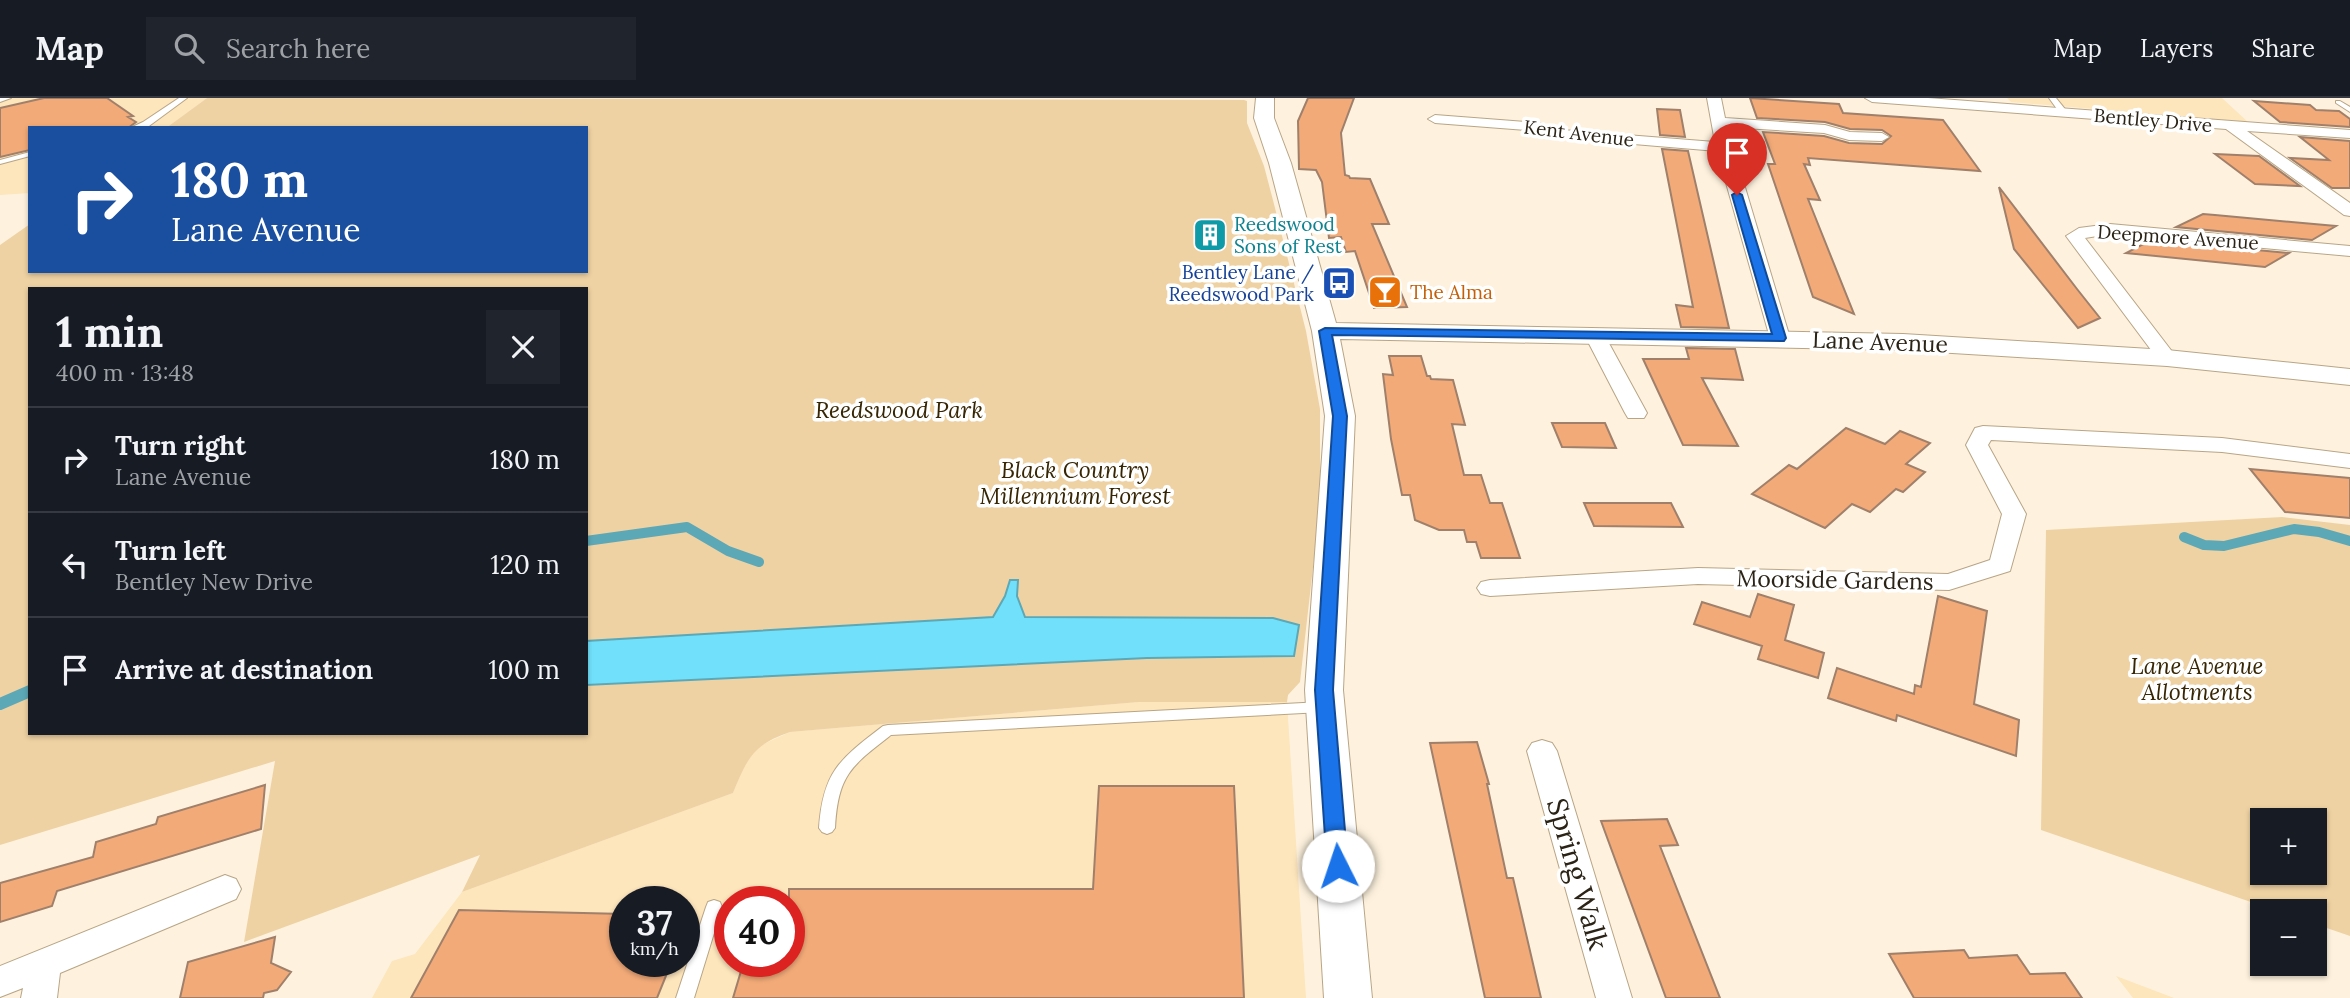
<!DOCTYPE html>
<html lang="en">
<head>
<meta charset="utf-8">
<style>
  body { margin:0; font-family:Lora,serif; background:#20242c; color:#f1f3f6; height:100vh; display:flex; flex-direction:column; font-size:26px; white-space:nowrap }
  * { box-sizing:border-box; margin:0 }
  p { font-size:23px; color:#9ea1a6 }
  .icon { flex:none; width:38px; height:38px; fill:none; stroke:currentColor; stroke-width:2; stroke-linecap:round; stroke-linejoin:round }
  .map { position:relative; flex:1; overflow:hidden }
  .drawer { position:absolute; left:28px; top:189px; width:560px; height:448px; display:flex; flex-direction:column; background:#171b24; border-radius:0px; box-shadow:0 2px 5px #0004 }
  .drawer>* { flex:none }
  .guide { position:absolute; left:28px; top:28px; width:560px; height:147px; border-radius:0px; box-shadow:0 2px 5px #0004; background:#1a4fa0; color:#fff; overflow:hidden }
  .buttons { position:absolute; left:2250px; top:710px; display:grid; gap:14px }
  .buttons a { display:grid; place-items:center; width:77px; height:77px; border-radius:0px; background:#171b24; box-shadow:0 2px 5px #0004; font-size:35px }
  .speed { position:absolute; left:609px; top:788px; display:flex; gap:14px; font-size:35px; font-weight:700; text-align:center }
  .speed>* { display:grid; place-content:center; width:91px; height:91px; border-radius:50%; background:#171b24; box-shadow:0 2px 5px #0004; line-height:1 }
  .speed small { font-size:18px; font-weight:400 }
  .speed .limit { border:10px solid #d22; background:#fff; color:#111 }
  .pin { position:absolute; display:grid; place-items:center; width:60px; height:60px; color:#fff; margin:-72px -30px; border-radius:50% 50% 50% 0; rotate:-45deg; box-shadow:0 0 7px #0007 }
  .pin .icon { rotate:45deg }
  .me { position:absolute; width:77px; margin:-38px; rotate:356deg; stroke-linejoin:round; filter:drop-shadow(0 0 5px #0008) }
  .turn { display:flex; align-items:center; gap:24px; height:147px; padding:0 28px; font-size:32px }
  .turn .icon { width:91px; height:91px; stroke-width:2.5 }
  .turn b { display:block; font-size:49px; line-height:60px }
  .round { display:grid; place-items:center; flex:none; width:74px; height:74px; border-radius:0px; background:#20242c }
  .overview { display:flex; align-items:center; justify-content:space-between; height:119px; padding:0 28px }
  h1 { font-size:42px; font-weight:700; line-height:52px }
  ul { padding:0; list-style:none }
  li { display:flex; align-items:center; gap:21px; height:105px; padding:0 28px; border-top:2px solid #363941 }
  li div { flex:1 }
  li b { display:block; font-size:26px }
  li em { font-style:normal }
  header { display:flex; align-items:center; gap:42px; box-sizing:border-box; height:98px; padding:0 35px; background:#171b24; border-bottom:2px solid #363941 }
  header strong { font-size:33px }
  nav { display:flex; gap:38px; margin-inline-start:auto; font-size:24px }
  .search { width:490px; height:63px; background:#20242c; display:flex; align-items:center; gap:18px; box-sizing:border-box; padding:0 24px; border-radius:0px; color:#9ea1a6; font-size:26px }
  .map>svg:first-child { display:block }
</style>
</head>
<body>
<header>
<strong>Map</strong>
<div class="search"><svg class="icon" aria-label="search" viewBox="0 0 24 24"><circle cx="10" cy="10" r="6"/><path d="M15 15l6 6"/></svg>Search here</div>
<nav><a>Map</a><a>Layers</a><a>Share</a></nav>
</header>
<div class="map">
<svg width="2350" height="900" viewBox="0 0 2350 900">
  <rect width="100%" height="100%" fill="#fef2de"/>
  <path fill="#fde5bc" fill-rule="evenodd" d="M0 0H207L166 30H30V95L0 97Z
    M2007 0H2222L2248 24 2011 4Z
    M1247 603 1287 604 1306 900H372L392 863 415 856 462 794 733 695 746 663 757 649 790 634 1139 604ZM625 803H684V863H625ZM730 803H789V863H730Z
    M2116 878 2174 900H2133Z"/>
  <path fill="#eed2a3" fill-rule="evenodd" d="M207 0 1244 2 1247 3V25L1264 68 1274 106 1306 233 1320 311V386L1317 434 1300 584 1288 597 1287 604H1139L790 634C753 647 748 659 733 695L462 794 480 757 244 844 275 663 0 747V147L30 126V173H586V30H166ZM30 191H586V635H30Z
    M2282 419 2350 427V838L2315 826V814H2280L2041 732 2046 432ZM2263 723H2315V775H2263Z"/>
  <path fill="#71e1fb" stroke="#5ca8b6" stroke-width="2" d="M1010 482H1018L1017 498 1025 519 1273 520 1299 527 1294 558 1147 560 586 587V543L993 519 1005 498Z"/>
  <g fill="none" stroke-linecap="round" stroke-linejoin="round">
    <path stroke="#5ca8b6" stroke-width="10" d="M2184 439 2204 447 2224 448 2294 431 2319 434 2350 443
      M586 443 687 429 728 453 759 464"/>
    <path stroke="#5ca8b6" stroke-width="12" d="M0 606 30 593"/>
  </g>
  <path fill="#f2aa78" stroke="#a0806b" stroke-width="2" d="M44 0H107L133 18 128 19 136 24 128 30H30V52L0 59V10Z
    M1308 0H1354L1341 35 1345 77 1349 78 1350 80 1370 81 1389 126H1372L1407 209 1374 210 1355 153 1346 154 1341 139 1329 140 1322 84 1316 72 1299 71 1298 23Z
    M1750 0 1839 6 1843 15 1943 22 1980 73 1808 60 1810 67 1804 66 1820 102 1808 101 1854 216 1813 199 1768 66H1775L1763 34 1824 38 1849 45 1882 46 1891 38 1882 32 1850 31 1825 24 1757 20Z
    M2254 3 2310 7 2316 12 2339 13 2350 21V29L2280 24Z
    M1657 11 1680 12 1685 39 1660 37Z
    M2300 39 2350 43V90H2332L2290 60 2329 62Z
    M1662 51 1688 53 1729 230 1681 229 1676 207 1693 209Z
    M2215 56 2259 58 2300 88 2255 86Z
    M1999 89 2077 191 2100 220 2078 230 2014 151Z
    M2203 116 2215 117 2336 128 2312 142 2176 129Z
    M2151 142 2289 155 2265 169 2126 155Z
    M1686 250 1735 251 1743 282 1702 280 1738 348 1683 347 1643 261H1689Z
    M1389 258H1421L1427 278H1430L1431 281 1453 282 1465 327 1452 326 1464 377H1481L1490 405H1502L1520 460H1481L1476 444H1467L1464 432H1439L1415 422 1410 397H1402L1391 341 1383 276 1393 277Z
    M1552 325H1605L1616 350 1562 349Z
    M1846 330 1885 346 1900 333 1930 345 1906 366 1925 374 1903 394 1896 391 1870 414 1852 406 1825 430 1752 396 1789 367 1797 371Z
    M2250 371 2350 380V420L2285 414Z
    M1584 405H1671L1683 429 1594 428Z
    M1758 496 1794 507 1785 542 1824 555 1818 580 1758 561 1762 548 1694 526 1702 504 1750 519Z
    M1938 498 1987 513 1974 606 2019 622 2016 658 1897 617 1896 623 1828 600 1837 570 1914 596 1915 587 1921 589Z
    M1477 644 1489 686H1487L1507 780H1513L1541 900H1485L1430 645Z
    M265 687 261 731 57 793 52 808 0 824V785L93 759 96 744 156 726 158 719Z
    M1099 688H1234L1244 900H733L744 863H789V791H1093Z
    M1667 721 1678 747 1660 748 1720 900H1666L1601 723Z
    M459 812 625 816V863H672L657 900H411Z
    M275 839 271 865 291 874 277 892 264 895 263 900H180L188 864Z
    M1964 852 1969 860 2017 857 2030 876 2065 875 2082 900H1914L1889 856Z"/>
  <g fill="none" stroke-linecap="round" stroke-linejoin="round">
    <g stroke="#b8a585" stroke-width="2">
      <path id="lane" d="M0 0H11L0 4Z
        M179 0H187L149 28 130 30 143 24Z
        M2049 0H2056L2069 16 2068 18H2062Z
        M2336 3H2340L2350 9V14L2336 5Z
        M30 54V58L0 66V62Z
        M1322 604 1327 605 1329 609 1327 613 1322 614 891 637C851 668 838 677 835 730L832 734 827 736 822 734 819 730C823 673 840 661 883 628L888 627Z
        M714 802 720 804 722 809 694 900H676L706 809 708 804Z"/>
    </g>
    <g stroke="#b8a585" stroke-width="2">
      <path id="street" d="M1707 0H1721L1725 20 1825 27 1850 34 1882 35 1889 39 1882 43 1849 42 1824 35 1727 29 1790 240 1787 244H1773L1770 240 1717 53 1562 40 1538 33 1435 25 1428 21 1435 17 1539 25 1563 32 1715 44Z
        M1865 0H1928L2350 32V40L2247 33 2350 105V118L2344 117 2226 31 1872 4Z
        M2110 126 2350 148V158L2110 136 2085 140 2177 260 2174 264H2160L2066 138 2079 130Z
        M1595 232 1605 238 1647 315 1644 320H1628L1625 315 1585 238Z
        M1983 328 2222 340 2350 356V370L2222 354 1991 342 1988 347 2026 416 2010 473 1949 492 1698 486 1490 498 1481 496 1477 490 1481 484 1490 482 1698 470 1948 476 1990 462 2002 416 1966 347 1975 330Z
        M1542 642 1552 645 1557 653 1632 900H1596L1527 653 1532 645Z
        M225 777 236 781 241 791 236 801 60 875 57 900H21L23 890 0 899V868Z"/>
    </g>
    <g stroke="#b8a585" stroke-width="2">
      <path id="secondary" d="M1256 0H1274V20L1291 65 1336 225 1903 236 2167 252 2350 271V287L2167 268 1903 252 1340 241 1355 318 1343 592 1372 900H1324L1305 592 1325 318 1312 233 1269 65 1254 20Z"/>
    </g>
    <use href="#lane" fill="#fff" fill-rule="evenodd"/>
    <use href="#street" fill="#fff" fill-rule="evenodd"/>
    <use href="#secondary" fill="#fff" fill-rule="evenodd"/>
  </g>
  <path fill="#1a73e8" stroke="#114b97" stroke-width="2" d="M1737 94 1742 97 1786 240 1784 243 1332 237 1347 318 1333 592 1348 768 1345 774 1338 776 1330 774 1327 768 1315 592 1333 318 1319 233 1325 230 1772 236 1732 97Z"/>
  <defs>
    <g id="building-square" transform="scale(1.75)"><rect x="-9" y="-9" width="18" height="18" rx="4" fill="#0f9aa8" stroke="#fff"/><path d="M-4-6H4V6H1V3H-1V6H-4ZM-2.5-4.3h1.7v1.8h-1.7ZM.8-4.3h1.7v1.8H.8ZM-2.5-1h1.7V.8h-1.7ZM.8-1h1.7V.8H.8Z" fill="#fff"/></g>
    <g id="bus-square" transform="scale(1.75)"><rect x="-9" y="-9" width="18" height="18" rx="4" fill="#1a4fb4" stroke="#fff"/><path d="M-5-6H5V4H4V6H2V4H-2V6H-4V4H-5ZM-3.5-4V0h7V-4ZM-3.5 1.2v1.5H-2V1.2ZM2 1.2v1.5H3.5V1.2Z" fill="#fff"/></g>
    <g id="bar-square" transform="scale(1.75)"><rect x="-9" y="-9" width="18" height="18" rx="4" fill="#e8710a" stroke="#fff"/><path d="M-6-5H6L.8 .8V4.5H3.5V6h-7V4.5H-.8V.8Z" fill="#fff"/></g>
  </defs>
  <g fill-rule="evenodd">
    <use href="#building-square" x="1210" y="137"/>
    <use href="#bus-square" x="1339" y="185"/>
    <use href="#bar-square" x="1385" y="194"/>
  </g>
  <g text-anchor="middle" stroke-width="7" stroke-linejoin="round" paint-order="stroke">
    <g font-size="19" fill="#2a2316" stroke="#fff">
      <text transform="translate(2153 22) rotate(5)" y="7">Bentley Drive</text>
      <text transform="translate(1579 35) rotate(7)" y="7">Kent Avenue</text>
      <text transform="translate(2178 139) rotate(4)" y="7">Deepmore Avenue</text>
    </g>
    <g font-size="19" fill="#0d838f" stroke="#fff" text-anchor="start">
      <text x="1234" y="133">Reedswood<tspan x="1234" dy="22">Sons of Rest</tspan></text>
    </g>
    <g font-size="19" fill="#164399" stroke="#fff" text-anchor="end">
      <text x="1314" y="181">Bentley Lane /<tspan x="1314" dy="22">Reedswood Park</tspan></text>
    </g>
    <g font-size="19" fill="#c56008" stroke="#fff" text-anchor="start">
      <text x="1410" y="201">The Alma</text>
    </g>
    <g font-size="23" fill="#2a2316" stroke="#fff">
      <text transform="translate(1880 244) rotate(2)" y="8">Lane Avenue</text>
      <text transform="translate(1835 482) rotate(1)" y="8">Moorside Gardens</text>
    </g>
    <g font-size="23" font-style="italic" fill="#372603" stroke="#fff">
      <text x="899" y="320">Reedswood Park</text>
      <text x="1075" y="380">Black Country<tspan x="1075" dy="26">Millennium Forest</tspan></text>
      <text x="2197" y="576">Lane Avenue<tspan x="2197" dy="26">Allotments</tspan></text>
    </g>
    <g font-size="28" fill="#2a2316" stroke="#fff">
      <text transform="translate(1578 776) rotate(74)" y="10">Spring Walk</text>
    </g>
  </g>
</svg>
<div class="buttons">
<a>+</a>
<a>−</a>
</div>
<div class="speed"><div>37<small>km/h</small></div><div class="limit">40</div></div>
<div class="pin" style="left:1737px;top:97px;background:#d93025"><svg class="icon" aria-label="arrive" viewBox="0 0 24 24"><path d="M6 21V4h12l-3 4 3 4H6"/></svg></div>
<svg class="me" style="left:1338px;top:768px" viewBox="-20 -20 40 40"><circle r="19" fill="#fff"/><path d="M0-13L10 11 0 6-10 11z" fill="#1a73e8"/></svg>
<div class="guide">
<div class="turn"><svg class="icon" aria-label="right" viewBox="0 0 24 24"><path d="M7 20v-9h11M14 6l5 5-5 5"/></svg><div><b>180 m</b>Lane Avenue</div></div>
</div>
<section class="drawer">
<div class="overview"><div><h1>1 min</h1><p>400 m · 13:48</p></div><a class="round"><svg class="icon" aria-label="close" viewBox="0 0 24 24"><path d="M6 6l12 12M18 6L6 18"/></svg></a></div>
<ul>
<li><svg class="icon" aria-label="right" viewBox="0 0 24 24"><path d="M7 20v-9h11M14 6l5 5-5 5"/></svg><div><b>Turn right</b><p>Lane Avenue</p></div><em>180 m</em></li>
<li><svg class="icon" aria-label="left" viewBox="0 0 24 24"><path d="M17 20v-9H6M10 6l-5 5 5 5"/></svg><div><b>Turn left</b><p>Bentley New Drive</p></div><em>120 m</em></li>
<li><svg class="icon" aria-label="arrive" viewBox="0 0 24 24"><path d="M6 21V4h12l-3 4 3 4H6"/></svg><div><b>Arrive at destination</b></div><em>100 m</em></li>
</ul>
</section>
</div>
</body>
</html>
